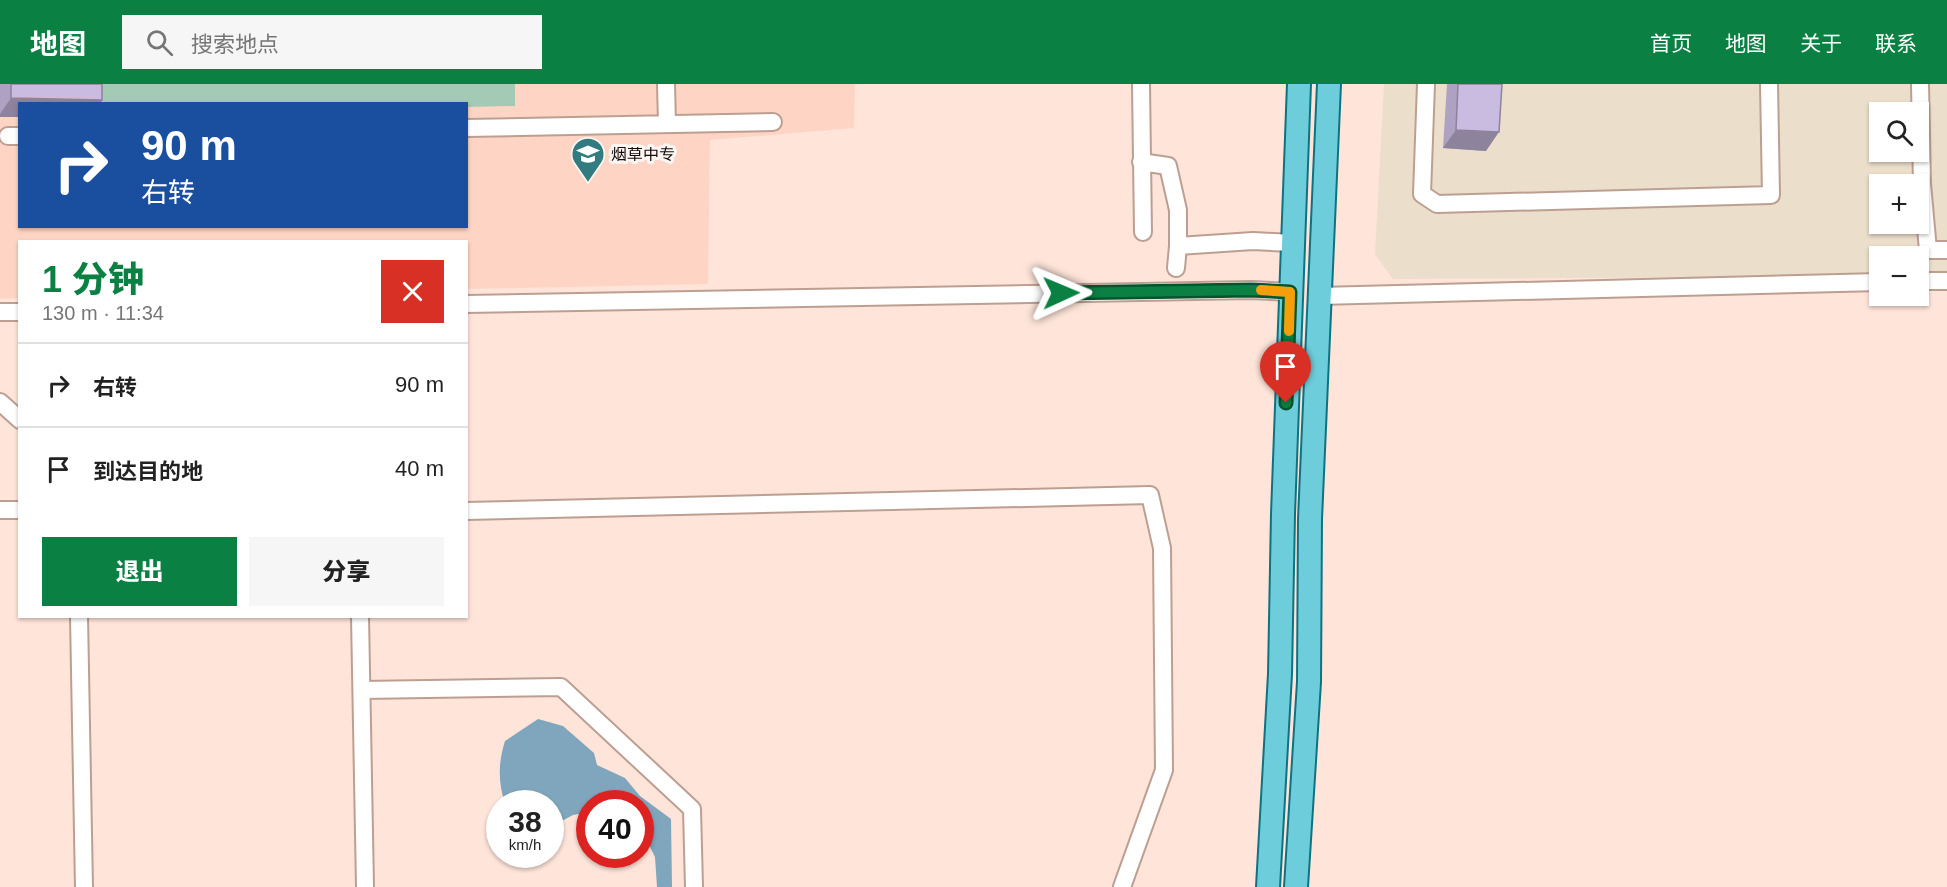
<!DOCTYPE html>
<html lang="zh">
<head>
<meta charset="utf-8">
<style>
  body { margin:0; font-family:Arial,"Noto Sans SC",sans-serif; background:#f6f6f6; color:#222; height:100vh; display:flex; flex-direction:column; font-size:22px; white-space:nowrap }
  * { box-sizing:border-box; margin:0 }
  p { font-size:20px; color:#767676 }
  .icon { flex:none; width:33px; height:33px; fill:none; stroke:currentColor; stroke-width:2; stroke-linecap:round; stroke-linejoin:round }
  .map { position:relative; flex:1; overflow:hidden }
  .panel { position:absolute; left:18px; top:156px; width:450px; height:378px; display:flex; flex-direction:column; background:#fff; border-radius:0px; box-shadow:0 2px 4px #0004 }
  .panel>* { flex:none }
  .top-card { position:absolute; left:18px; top:18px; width:450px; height:126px; border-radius:0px; box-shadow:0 2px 4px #0004; background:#1a4fa0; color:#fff; overflow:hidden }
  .buttons { position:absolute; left:1869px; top:18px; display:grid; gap:12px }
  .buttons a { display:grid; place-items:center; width:60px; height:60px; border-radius:0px; background:#fff; box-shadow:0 2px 4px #0004; font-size:30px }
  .speed { position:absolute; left:486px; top:706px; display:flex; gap:12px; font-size:30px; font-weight:700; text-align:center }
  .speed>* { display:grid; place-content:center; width:78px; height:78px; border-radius:50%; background:#fff; box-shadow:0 2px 4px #0004; line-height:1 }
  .speed small { font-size:15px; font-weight:400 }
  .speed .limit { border:9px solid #d22; background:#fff; color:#111 }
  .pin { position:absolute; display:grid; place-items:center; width:51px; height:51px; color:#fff; margin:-62px -26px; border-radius:50% 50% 50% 0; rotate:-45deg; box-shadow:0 0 6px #0007 }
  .pin .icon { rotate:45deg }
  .me { position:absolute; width:66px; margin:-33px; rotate:89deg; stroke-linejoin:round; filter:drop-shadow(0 0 4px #0008) }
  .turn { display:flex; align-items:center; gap:21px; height:126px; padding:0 24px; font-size:27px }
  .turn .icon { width:78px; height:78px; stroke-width:2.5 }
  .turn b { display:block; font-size:42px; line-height:51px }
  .round { display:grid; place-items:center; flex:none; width:63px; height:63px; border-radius:0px; background:#f6f6f6 }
  .headline { display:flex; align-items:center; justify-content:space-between; height:102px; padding:0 24px }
  h1 { font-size:36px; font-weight:800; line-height:45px; color:#0b8043 }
  .cta { display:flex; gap:12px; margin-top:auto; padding:12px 24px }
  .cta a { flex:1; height:69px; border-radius:0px; background:#0b8043; color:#fff; font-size:24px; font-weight:800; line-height:69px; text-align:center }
  .cta a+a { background:#f6f6f6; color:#222 }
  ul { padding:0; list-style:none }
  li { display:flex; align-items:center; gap:18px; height:84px; padding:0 24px; border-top:2px solid #e0e0e0 }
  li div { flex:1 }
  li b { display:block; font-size:22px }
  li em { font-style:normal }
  header { display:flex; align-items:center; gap:36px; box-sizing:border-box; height:84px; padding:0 30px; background:#0b8043; color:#fff }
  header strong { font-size:28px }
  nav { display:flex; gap:33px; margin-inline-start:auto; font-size:21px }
  .search { width:420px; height:54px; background:#f6f6f6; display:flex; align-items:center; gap:15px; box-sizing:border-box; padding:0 21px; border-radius:0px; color:#767676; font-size:22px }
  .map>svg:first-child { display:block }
</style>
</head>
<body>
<header>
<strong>地图</strong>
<div class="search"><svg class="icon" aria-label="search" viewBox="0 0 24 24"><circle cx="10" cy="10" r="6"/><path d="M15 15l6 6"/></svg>搜索地点</div>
<nav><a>首页</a><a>地图</a><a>关于</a><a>联系</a></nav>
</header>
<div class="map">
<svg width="1947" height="803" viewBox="0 0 1947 803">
  <rect width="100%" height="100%" fill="#fee4d9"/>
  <path fill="#ebdeca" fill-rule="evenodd" d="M1384 0H1947V187L1919 188 1918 172H1880L1879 189 1767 193 1393 195 1375 170ZM1880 28H1918V68H1880ZM1880 100H1918V140H1880Z"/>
  <path fill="#fed5c4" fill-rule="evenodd" d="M0 0H855L854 44 710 56 708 200 467 205 466 158H20L19 214 0 215ZM20 20H466V142H20Z"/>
  <path fill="#a4cab6" d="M95 0H515V22L467 23 466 20 95 19Z"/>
  <path fill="#7fa6bc" d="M538 635 563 642 594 669 597 681 625 694 640 712 671 735 672 803H657L655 773 641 745 640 720H590L589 728 573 731 560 738 551 736 550 720H505C498 698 498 679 505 657Z"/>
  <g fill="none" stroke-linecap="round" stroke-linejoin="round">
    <g stroke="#bd9f92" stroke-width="20">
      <path id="minor" d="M666 0 667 40
        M1141 0 1143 148
        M1426 0 1422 110 1437 120 1771 111 1769 0
        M1920 0 1922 100 1928 166H1947
        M466 44 773 38
        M8 52H20
        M1141 78 1168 82 1178 126V162L1176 184
        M1178 162 1253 157 1292 159
        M1918 197H1947
        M1319 212 1880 198
        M466 220 1251 206 1290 208
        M0 228H20
        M0 318 20 336
        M0 426H20
        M466 427 1150 411 1162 464 1164 686 1122 803
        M79 532 84 803
        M360 532 365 803
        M362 606 561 603 692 725 694 803"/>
    </g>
    <g stroke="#0f7280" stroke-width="26">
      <path id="major" d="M1268 803 1280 590 1283 430 1299 0
        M1296 803 1309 598 1310 435 1329 0"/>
    </g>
    <use href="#minor" stroke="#fff" stroke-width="16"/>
    <use href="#major" stroke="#6ecddb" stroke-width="22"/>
  </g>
  <path fill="#aea1c1" d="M0 0H102V16L100 20H20V33H0Z
    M1447 0H1502L1486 67 1443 64Z"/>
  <path fill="#8d839d" d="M11 14 102 16 100 20H20V33H0V30Z
    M1456 46 1499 48 1486 67 1443 64Z"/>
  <path fill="#cabbe0" stroke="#8d839d" stroke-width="1.5" d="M11 0H102V16L11 14Z
    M1458 0H1502L1499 48 1456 46Z"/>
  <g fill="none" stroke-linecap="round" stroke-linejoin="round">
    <g stroke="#07532c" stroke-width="15">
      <path id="route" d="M1061 209 1251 206 1290 208 1286 319"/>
    </g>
    <use href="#route" stroke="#0b8043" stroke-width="10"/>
    <path stroke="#f59e0b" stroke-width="10" d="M1261 206 1290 208 1289 247"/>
  </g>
  <defs>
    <g id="school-pin" transform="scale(1.725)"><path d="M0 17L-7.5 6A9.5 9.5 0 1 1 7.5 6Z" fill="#327b7e" stroke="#fcf6f3"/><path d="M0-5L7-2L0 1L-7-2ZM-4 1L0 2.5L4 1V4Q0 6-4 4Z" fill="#fff"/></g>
  </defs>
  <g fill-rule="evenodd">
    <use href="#school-pin" x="588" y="70"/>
  </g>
  <g text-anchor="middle" stroke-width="6" stroke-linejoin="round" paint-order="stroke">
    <g font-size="16" fill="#130905" stroke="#fcf6f3" text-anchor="start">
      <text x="611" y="76">烟草中专</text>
    </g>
  </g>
</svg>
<div class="buttons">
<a><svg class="icon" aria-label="search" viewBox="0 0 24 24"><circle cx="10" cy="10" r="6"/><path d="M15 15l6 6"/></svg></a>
<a>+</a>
<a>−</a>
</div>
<div class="speed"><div>38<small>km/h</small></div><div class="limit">40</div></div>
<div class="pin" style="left:1286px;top:319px;background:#d93025"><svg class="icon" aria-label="arrive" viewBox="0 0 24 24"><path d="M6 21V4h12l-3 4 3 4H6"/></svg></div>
<svg class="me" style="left:1061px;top:209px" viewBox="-20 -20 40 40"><path d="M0-17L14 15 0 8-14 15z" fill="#0b8043" stroke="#fff" stroke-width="4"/></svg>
<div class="top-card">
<div class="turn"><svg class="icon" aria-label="right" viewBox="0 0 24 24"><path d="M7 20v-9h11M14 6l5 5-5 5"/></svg><div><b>90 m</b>右转</div></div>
</div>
<section class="panel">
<div class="headline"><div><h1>1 分钟</h1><p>130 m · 11:34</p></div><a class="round" style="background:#d93025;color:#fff"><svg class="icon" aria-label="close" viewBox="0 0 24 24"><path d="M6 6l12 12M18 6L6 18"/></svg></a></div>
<ul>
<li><svg class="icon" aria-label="right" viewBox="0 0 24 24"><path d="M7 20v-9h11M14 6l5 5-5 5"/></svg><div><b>右转</b></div><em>90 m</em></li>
<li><svg class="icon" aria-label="arrive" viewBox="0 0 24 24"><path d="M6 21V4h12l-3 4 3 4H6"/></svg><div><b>到达目的地</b></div><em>40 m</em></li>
</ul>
<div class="cta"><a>退出</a><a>分享</a></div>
</section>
</div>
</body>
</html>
